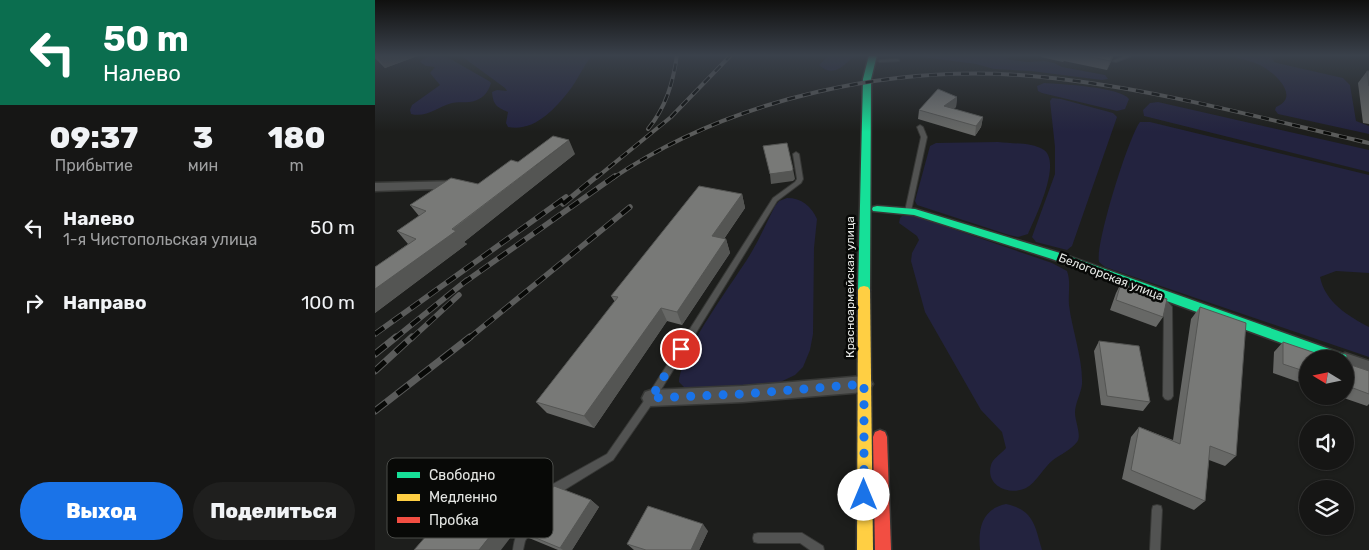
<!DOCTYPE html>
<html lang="ru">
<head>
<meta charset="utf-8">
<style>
  body { margin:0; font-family:Rubik,sans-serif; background:#1f1f1e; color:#f1f3f6; height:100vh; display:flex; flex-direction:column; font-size:19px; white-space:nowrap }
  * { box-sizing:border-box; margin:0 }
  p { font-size:16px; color:#9e9fa0 }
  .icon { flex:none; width:28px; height:28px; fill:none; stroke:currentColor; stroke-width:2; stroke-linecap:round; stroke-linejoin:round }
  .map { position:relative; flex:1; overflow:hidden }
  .panel { display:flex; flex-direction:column; background:#161615; width:375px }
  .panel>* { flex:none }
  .hud { background:#0b6e4f; color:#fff; overflow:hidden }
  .needle { width:32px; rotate:280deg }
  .controls { position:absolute; left:924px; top:350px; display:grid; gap:10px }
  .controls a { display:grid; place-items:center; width:55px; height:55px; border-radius:50%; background:#161615; box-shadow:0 1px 4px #0004,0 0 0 1px #353534; font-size:25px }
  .pin { position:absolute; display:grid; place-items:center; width:42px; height:42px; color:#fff; margin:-21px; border:2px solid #fff; border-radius:50%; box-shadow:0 1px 5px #0007 }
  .me { position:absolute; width:55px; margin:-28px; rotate:0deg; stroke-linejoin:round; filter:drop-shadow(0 0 4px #0008) }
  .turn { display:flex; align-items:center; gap:18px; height:105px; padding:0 20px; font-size:22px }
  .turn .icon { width:65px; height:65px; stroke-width:2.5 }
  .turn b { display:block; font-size:35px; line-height:42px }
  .eta { display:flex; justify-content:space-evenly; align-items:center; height:85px; text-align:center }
  .eta b { font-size:30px; font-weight:800; line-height:35px }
  .primary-button { display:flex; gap:10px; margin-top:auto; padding:10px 20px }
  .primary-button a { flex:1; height:58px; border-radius:30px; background:#1a73e8; color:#fff; font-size:20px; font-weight:800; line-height:58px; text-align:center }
  .primary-button a+a { background:#1f1f1e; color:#f1f3f6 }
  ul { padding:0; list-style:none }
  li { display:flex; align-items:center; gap:15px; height:75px; padding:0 20px }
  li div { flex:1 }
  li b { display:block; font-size:19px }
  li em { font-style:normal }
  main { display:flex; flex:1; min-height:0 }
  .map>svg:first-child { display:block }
</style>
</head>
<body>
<main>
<section class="panel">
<div class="hud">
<div class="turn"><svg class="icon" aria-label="left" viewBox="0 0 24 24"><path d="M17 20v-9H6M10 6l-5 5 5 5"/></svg><div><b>50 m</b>Налево</div></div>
</div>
<div class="eta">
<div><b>09:37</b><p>Прибытие</p></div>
<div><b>3</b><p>мин</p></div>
<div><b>180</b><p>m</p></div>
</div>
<ul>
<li><svg class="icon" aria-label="left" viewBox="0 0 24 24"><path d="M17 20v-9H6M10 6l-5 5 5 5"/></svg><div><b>Налево</b><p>1-я Чистопольская улица</p></div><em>50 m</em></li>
<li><svg class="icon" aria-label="right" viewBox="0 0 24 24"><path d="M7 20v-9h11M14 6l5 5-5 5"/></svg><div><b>Направо</b></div><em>100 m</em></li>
</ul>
<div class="primary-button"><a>Выход</a><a>Поделиться</a></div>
</section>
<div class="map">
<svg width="994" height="550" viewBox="0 0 994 550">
  <rect width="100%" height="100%" fill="#1d1e1c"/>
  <path fill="#23233f" d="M59 55 72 57 114 81 116 83C114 90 110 96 104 99 96 104 86 101 77 103 62 107 52 118 36 114L35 110 37 105 65 85 55 73 60 67 51 66 45 62 48 59Z
    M85 55H218C208 65 203 80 194 91 179 110 159 132 133 127L131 123 133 112C121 107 118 104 117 92L122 90 132 91 130 88Z
    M454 55H481C470 62 461 80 444 65Z
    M533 55H642L630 59 652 62 669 61 679 63 687 67 730 75 733 79 727 80 656 71 619 69 601 64Z
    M855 55H894L897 56 899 62 902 63 968 78 975 85 981 121 994 126V134L903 114 900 110 901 107C926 97 900 73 885 65 876 61 865 59 855 55Z
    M669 83C685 84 746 87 754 99L750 109 742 111 667 93 663 91 662 86Z
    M677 98 686 99 738 113 742 117 697 246 692 250 661 242 657 237 680 174V147L675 101Z
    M783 102 994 150V172L769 116 768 110 775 103Z
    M765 122H775L994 175V273L961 271 945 277C950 302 973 316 994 327V357L730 267 724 262C720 245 753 138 765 122Z
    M623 142C638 144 657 142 669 150 687 163 660 218 653 234L643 237 634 235 542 205 540 201 555 146 561 143Z
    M412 198C427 198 436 206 442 219L439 248 438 334 435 350 428 367 420 375 401 384 317 390 309 387 304 382C306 352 356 285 373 258 384 241 391 223 400 206L404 201Z
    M527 216H540L677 263 692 271C696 282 693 293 694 305 697 330 708 359 707 384 706 394 700 403 700 413 700 421 707 436 702 442 697 449 685 455 678 460 668 468 662 482 651 488 635 496 610 486 616 465 618 458 626 454 631 448L627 432 606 410 550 312 536 261 537 253 544 240 542 236 524 223 525 218Z
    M631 504C659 510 660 526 667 550H605C603 528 607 509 631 504Z"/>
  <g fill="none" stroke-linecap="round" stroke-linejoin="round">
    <g stroke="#373836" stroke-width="2">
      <path id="lane" d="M752 55H759L741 62 737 61Z
        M522 59 524 60V61L505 62 503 61 505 60Z
        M545 125 548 127 552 137 536 211 533 213 530 211 546 137 542 127Z
        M421 152 424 154 428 179 426 183 402 201 279 401 238 460 186 492 181 498 177 499 173 498 172 494 178 484 232 454 273 395 398 198 420 182 422 179 418 154Z
        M785 295 788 296 797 307 798 396 796 399 793 400 790 399 788 396 789 308 781 298 782 296Z
        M782 505 786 506 787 510 785 550H775L777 510 778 506Z
        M153 522 157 523 158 527 150 541 148 550H138C139 540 143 526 153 522Z
        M383 533H427L448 546 449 550H435L425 543H383L379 542 378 538 379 534Z"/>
    </g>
    <g stroke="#373836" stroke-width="3">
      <path id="street" d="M83 181 88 182 89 185 88 188 0 191V183Z
        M970 353 994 361V376L970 367V359H962L964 355Z
        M489 376 495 379 498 384 495 389 489 392 368 402 276 406 270 404 267 398 270 392 276 390 368 386Z"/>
    </g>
    <g stroke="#373836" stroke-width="3">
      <path id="fast" d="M494 55H502L496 79 495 290 493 293H485L483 290 488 79Z
        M502 206 540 209 685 253 971 355 972 359 970 363V359H950L677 259 539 215 498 211 497 209 498 207Z"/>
    </g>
    <g stroke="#373836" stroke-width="3">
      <path id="slow" d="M489 286 493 287 495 290 498 550H482L483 290 485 287Z"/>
    </g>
    <g stroke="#373836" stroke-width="3">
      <path id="jam" d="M505 430 510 432 512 437 516 550H500L498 437 500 432Z"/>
    </g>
    <use href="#lane" fill="#525352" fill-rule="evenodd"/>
    <use href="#street" fill="#525352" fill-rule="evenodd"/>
    <use href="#fast" fill="#16e098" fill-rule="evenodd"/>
    <use href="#slow" fill="#ffcf43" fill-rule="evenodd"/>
    <use href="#jam" fill="#f24e42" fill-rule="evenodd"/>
    <g stroke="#5b5c5b" stroke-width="4">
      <path id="rail-far2" d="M273 129C291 107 298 83 302 55
        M221 178 296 117 356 55
        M238 178C358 97 524 62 667 77 777 88 886 118 994 143"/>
    </g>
    <g stroke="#5b5c5b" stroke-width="5.5">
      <path id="rail-far1" d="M188 204 222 176
        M87 284 240 176
        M0 334 191 197
        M19 339 92 280
        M36 339 84 295
        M93 339 255 207"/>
    </g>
    <g stroke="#5b5c5b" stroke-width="7">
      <path id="rail" d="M0 354 21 337
        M0 371 37 337
        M0 411 95 337"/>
    </g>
    <use href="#rail-far2" stroke="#080907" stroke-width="2.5" stroke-dasharray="8" stroke-linecap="butt"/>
    <use href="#rail-far1" stroke="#080907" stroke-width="4" stroke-dasharray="11" stroke-linecap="butt"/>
    <use href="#rail" stroke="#080907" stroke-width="5" stroke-dasharray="14" stroke-linecap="butt"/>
  </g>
  <path fill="#676866" d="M0 55H45L10 68 0 58Z
    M667 55H739L732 70 689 61 688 62 666 57Z
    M992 71H994V124L988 123 983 83Z
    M582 97 581 107 578 109 608 117 606 127 600 136 543 119 544 110Z
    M200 154 89 242 92 244 0 313V267L33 244 22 231 44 216 35 205Z
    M367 194 370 208 349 239H351L355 253 307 325 292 321 219 428 172 413 161 402 240 302 236 296Z
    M746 283 788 317 781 327 735 310 741 293Z
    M825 307 861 456 850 466 834 460 830 501 819 510 747 479 756 437 764 427 798 440 816 319Z
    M724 341 775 402 768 411 726 405 719 351Z
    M908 342 932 359V385L898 373 899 352Z
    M970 363 994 371V404L992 406 963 396H970Z
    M216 500 224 507 197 550H183L154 538 144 531Z
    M333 531 324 550H259L252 544Z"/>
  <path fill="#545553" d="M4 55H45L10 68 2 56Z
    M738 55H739L732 70 735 61Z
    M582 97 581 107 568 116 569 106Z
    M608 117 606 127 600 136 601 126Z
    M194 140 200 154 89 242 92 244 0 313V289Z
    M418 169 420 179 418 181 396 184 395 174Z
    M367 194 370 208 341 250 337 236Z
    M351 239 355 253 307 325 302 312Z
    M286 308 292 321 219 428 209 416Z
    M216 500 224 507 197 550H188L185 548Z
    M142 502 155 512 126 550H104Z
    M328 524 333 531 324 550H316Z"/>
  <path fill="#787977" stroke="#545553" d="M707 55H738L735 61Z
    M992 71H994V86Z
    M563 89 582 97 569 106 608 117 601 126 544 110Z
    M178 136 194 140 77 229 81 231 0 289V267L41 239 22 231 51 211 35 205 76 178 103 184 136 160 143 162Z
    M412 143 418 169 417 171 395 174 388 146Z
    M324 186 367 194 337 236 351 239 302 312 286 308 209 416 161 402 243 297 236 296Z
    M746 283 792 299 788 317 741 300Z
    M825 307 871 323 861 456 835 446 830 501 756 470 764 427 805 444Z
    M724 341 764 346 775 402 732 396Z
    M908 342 958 359H932V372L908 364Z
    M970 363 994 371V394L970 385Z
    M98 482 142 502 104 550H39Z
    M179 486 216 500 185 548 144 531Z
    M273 506 328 524 316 550H271L252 544Z"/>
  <linearGradient id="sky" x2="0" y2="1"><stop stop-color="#10100f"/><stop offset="0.42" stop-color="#3a414b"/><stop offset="1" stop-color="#3a414b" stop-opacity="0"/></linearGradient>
  <rect width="994" height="132" fill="url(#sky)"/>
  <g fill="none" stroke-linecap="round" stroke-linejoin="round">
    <path stroke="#1a73e8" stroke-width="9" stroke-dasharray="0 16.2" d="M306 349 276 398 368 394 489 384V495"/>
  </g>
  <g text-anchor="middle" stroke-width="5" stroke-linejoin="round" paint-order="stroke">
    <g font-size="12" fill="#e5e7e4" stroke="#080907">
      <text transform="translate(736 277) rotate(21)" y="4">Белогорская улица</text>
      <text transform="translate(475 287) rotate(-90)" y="4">Красноармейская улица</text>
    </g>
  </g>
  <rect x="12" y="458" width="166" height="80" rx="8" fill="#080907" stroke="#4a4c49" stroke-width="1"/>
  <rect x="22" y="472" width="23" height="6" fill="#16e098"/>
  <rect x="22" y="494" width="23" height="7" fill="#ffcf43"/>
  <rect x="22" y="517" width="23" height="6" fill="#f24e42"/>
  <g font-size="14" fill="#e5e7e4">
    <text x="54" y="480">Свободно</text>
    <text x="54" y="502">Медленно</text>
    <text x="54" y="525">Пробка</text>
  </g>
</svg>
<div class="controls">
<a><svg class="needle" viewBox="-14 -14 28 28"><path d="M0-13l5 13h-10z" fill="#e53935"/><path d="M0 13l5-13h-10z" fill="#9e9fa0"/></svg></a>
<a><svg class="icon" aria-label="sound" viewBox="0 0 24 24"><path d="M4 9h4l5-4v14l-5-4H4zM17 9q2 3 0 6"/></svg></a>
<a><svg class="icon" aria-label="layers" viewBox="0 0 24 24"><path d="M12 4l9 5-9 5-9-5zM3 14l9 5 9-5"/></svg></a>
</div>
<div class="pin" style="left:306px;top:349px;background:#d93025"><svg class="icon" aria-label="arrive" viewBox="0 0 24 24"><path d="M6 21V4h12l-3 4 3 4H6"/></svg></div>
<svg class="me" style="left:489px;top:495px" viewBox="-20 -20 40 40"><circle r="19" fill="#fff"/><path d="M0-13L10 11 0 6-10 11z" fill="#1a73e8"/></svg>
</div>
</main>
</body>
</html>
